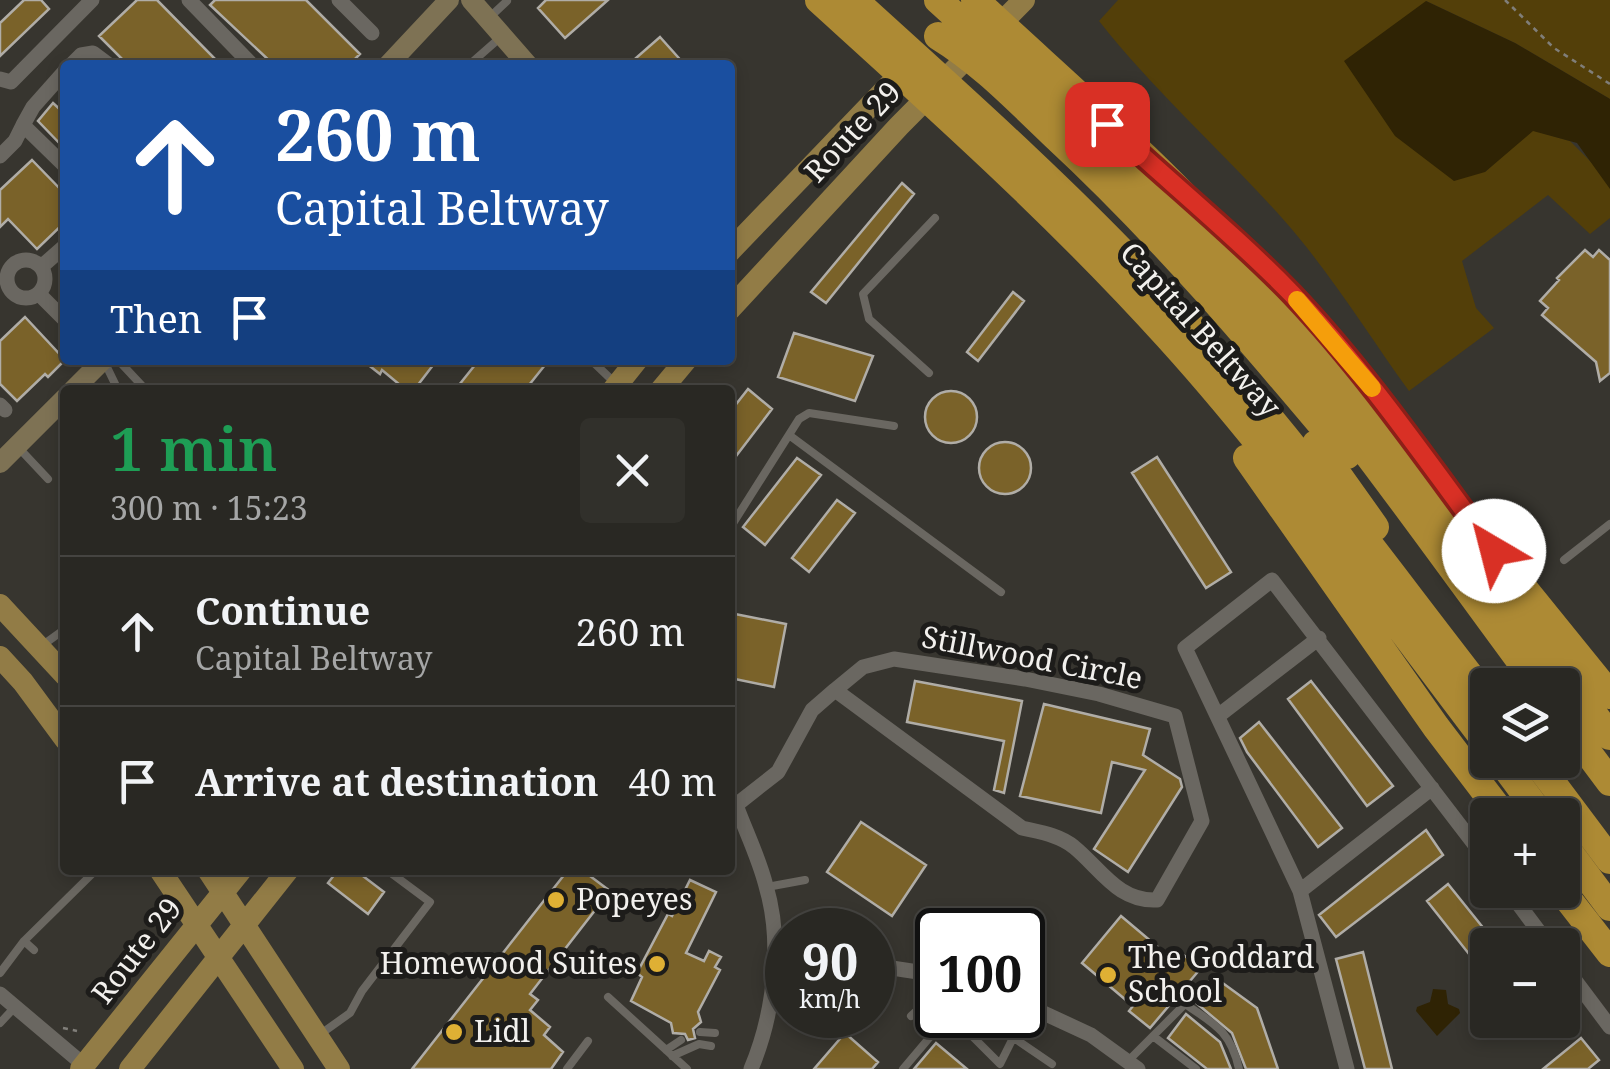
<!DOCTYPE html>
<html lang="en">
<head>
<meta charset="utf-8">
<style>
  body { margin:0; font-family:"Noto Serif",serif; background:#31302b; color:#f1f3f6; height:100vh; display:flex; flex-direction:column; font-size:38px; white-space:nowrap }
  * { box-sizing:border-box; margin:0 }
  p { font-size:32px; color:#a5a6a6 }
  .icon { flex:none; width:55px; height:55px; fill:none; stroke:currentColor; stroke-width:2; stroke-linecap:round; stroke-linejoin:round }
  .map { position:relative; flex:1; overflow:hidden }
  .details { position:absolute; left:60px; top:385px; width:675px; height:490px; display:flex; flex-direction:column; background:#292823; border-radius:10px; box-shadow:0 5px 15px #0003,0 0 0 2px #454441 }
  .details>* { flex:none }
  .hud { position:absolute; left:60px; top:60px; width:675px; height:305px; border-radius:10px; box-shadow:0 5px 15px #0003,0 0 0 2px #454441; background:#1a4fa0; color:#fff; overflow:hidden }
  .fabs { position:absolute; left:1470px; top:668px; display:grid; gap:20px }
  .fabs a { display:grid; place-items:center; width:110px; height:110px; border-radius:10px; background:#292823; box-shadow:0 5px 15px #0003,0 0 0 2px #454441; font-size:50px }
  .speed { position:absolute; left:765px; top:908px; display:flex; gap:20px; font-size:50px; font-weight:700; text-align:center }
  .speed>* { display:grid; place-content:center; width:130px; height:130px; border-radius:50%; background:#292823; box-shadow:0 5px 15px #0003,0 0 0 2px #454441; line-height:1 }
  .speed small { font-size:25px; font-weight:400 }
  .speed .limit { border:5px solid #111; border-radius:15px; background:#fff; color:#111 }
  .pin { position:absolute; display:grid; place-items:center; width:85px; height:85px; color:#fff; margin:-42px; border-radius:20px; box-shadow:0 5px 15px #0006 }
  .me { position:absolute; width:110px; margin:-55px; rotate:323deg; stroke-linejoin:round; filter:drop-shadow(0 0 8px #0008) }
  .turn { display:flex; align-items:center; gap:35px; height:210px; padding:0 50px; font-size:45px }
  .turn .icon { width:130px; height:130px; stroke-width:2.5 }
  .turn b { display:block; font-size:70px; line-height:85px }
  .then { display:flex; align-items:center; height:95px; padding:0 50px; background:#0003; gap:20px; font-size:38px }
  .round { display:grid; place-items:center; flex:none; width:105px; height:105px; border-radius:10px; background:#31302b }
  .overview { display:flex; align-items:center; justify-content:space-between; height:170px; padding:0 50px }
  h1 { font-size:60px; font-weight:600; line-height:75px; color:#1e9e55 }
  ul { padding:0; list-style:none }
  li { display:flex; align-items:center; gap:30px; height:150px; padding:0 50px; border-top:2px solid #454441 }
  li div { flex:1 }
  li b { display:block; font-size:38px }
  li em { font-style:normal }
  .map>svg:first-child { display:block }
</style>
</head>
<body>
<div class="map">
<svg width="1610" height="1069" viewBox="0 0 1610 1069">
  <rect width="100%" height="100%" fill="#37352f"/>
  <path fill="#533f09" d="M1118 0H1610V99L1515 43 1426 1 1485 172 1532 130 1570 141 1596 167 1610 173V218L1590 234 1548 195 1462 261 1476 308 1494 328 1409 391C1367 333 1330 272 1282 218 1222 151 1155 92 1099 21Z"/>
  <path fill="#2f2304" d="M1426 1 1515 43 1610 99V189L1577 143 1533 131 1485 172 1454 181 1395 136 1344 61Z
    M1433 989 1446 990 1448 1004 1459 1009 1460 1013 1437 1036 1416 1011 1417 1007 1430 1002Z"/>
  <path fill="#7a6229" stroke="#b0ada7" stroke-width="2.5" d="M24 0H41L49 9 0 56V23Z
    M137 0H157L221 65H128L99 36Z
    M215 0H306L360 54 349 65H274L210 5Z
    M546 0H608L565 38 538 8Z
    M660 37 685 65H628Z
    M53 103 65 114V149L38 121Z
    M32 160 65 194V222L37 249 8 219 0 227V190Z
    M902 183 914 194 826 303 811 292Z
    M1585 250 1593 257 1599 250 1610 260V373L1600 381 1596 362 1542 315 1548 308 1540 301 1559 280 1557 278Z
    M1013 292 1024 301 978 361 967 352Z
    M25 317 65 360 48 377 45 374 17 401 0 384V341Z
    M794 333 873 356 855 401 778 377Z
    M362 360H437L414 390H406L382 370 380 374Z
    M479 360H549L525 390H455Z
    M748 389 772 409 730 464V412Z
    M925 417a26 26 0 1 1 52 0a26 26 0 1 1-52 0Z
    M979 468a26 26 0 1 1 52 0a26 26 0 1 1-52 0Z
    M1157 457 1231 572 1206 588 1132 473Z
    M797 458 821 475 765 545 743 527Z
    M837 500 855 513 809 572 792 558Z
    M730 613 786 624 774 687 730 678Z
    M915 681 1022 701 1004 793 994 790 1004 741 907 722Z
    M1311 681 1393 786 1367 806 1288 699Z
    M1044 704 1150 729 1143 755 1180 779 1182 787 1128 872 1094 849 1145 770 1112 762 1101 813 1020 796Z
    M1259 722 1342 828 1318 847 1247 752 1240 738Z
    M861 822 926 865 892 916 827 872Z
    M1426 830 1443 855 1336 937 1319 915Z
    M338 870H355L384 892 368 914 328 883Z
    M568 870H582L610 891 530 994 538 1000 530 1010 550 1027 544 1035 563 1052 551 1069H412Z
    M690 880 716 892 686 953 704 961 709 951 721 957 715 967 720 970 698 1012 701 1022 693 1029 695 1038 688 1040 685 1034 673 1033 671 1023 631 1001 642 977 637 973 668 914 672 916Z
    M1448 884 1497 945H1488V978L1427 901Z
    M1121 916 1172 959 1178 951 1201 968 1150 1028 1129 1011 1133 1006 1082 963Z
    M1363 952 1392 1069H1365L1336 959Z
    M1213 976 1257 1008 1278 1069H1246L1232 1033 1195 1002Z
    M1186 1014 1220 1042 1231 1069H1207L1168 1038Z
    M845 1033 878 1062 872 1069H814Z
    M1581 1038 1599 1060 1588 1069H1543Z
    M936 1043 967 1069H914Z"/>
  <g fill="none" stroke-linecap="round" stroke-linejoin="round">
    <path stroke="#807e79" stroke-width="2.5" stroke-dasharray="5 5" stroke-linecap="butt" d="M1505 0 1554 48 1610 84
      M971 1020 989 1015
      M63 1028 77 1031"/>
    <path stroke="#6a6761" stroke-width="8" d="M491 16 507 1
      M469 65 502 36
      M118 360 146 390
      M591 360 613 381
      M105 363 118 390
      M929 373 869 319 863 294 935 218
      M789 435 1001 592
      M17 446 48 479
      M730 528 799 419 809 413 894 426
      M1564 560 1610 524
      M40 647 65 629
      M551 870 553 872
      M767 887 805 880
      M24 941 94 872
      M0 973 24 941 34 950
      M932 974 936 934
      M608 997 687 1069
      M1036 1009 1042 989
      M911 1016 923 1005 927 973
      M954 1018 1000 1064 1029 1006
      M0 1023 14 1008
      M700 1032 715 1033
      M322 1033 350 1013 362 991 430 902 387 870
      M1153 1036 1196 1069
      M1014 1038 1052 1064
      M666 1050 681 1040
      M672 1056 699 1044 711 1046
      M1127 1062 1185 1004C1215 1024 1231 1032 1239 1069
      M567 1069 588 1041
      M903 1069 930 1037 957 1015"/>
    <path stroke="#6a6761" stroke-width="15" d="M189 0 252 65
      M339 0 372 33
      M71 65 81 55 93 53 109 65
      M65 71 33 107 23 125 65 166
      M0 79 11 82 92 0
      M0 156 15 141 23 125
      M7 279a19 19 0 1 1 38 0a19 19 0 1 1-38 0Z
      M41 267 65 246
      M39 294 65 320
      M0 405 5 410
      M894 659 1025 679 1099 694 1175 716 1202 821 1157 900C1118 902 1101 869 1074 847 1060 835 1039 832 1022 828L835 690 863 667Z
      M1218 716 1319 638
      M730 801 736 805C746 832 759 858 766 886 783 943 774 1014 751 1069
      M736 805 778 772 812 710 835 690
      M1508 890 1549 945
      M1300 891 1432 788
      M1562 963 1610 1027
      M872 965 938 975
      M0 994 84 1065
      M1022 1003 1091 1035 1138 1069
      M1347 1069 1300 891 1185 648 1272 580 1488 862"/>
    <path stroke="#7e7254" stroke-width="20" d="M471 0 528 65
      M388 65 449 0
      M73 390 103 360
      M0 463 65 398"/>
    <path stroke="#927c46" stroke-width="22" d="M730 251 910 64
      M730 309 899 126 1024 0
      M613 390 637 360
      M661 390 686 360
      M0 605 65 675
      M0 657 23 682 65 739
      M160 870 293 1069
      M208 870 339 1069
      M81 1069 241 870
      M130 1069 288 870"/>
    <path stroke="#ad8a34" stroke-width="28" d="M819 0C939 109 1060 217 1169 338 1284 465 1383 607 1488 744
      M854 0C955 92 1057 182 1150 281 1273 411 1378 558 1488 699
      M938 0C1037 90 1139 180 1228 281 1340 409 1437 549 1538 685
      M975 0C1065 84 1162 166 1243 259 1374 411 1490 576 1610 736
      M938 36C982 63 1017 100 1054 135 1161 234 1254 344 1347 455
      M1316 444 1375 527
      M1247 458 1436 727 1503 815
      M1500 559 1610 695
      M1562 718 1610 782
      M1500 760 1541 815
      M1535 760 1610 860
      M1562 843 1610 907
      M1561 890 1610 953"/>
  </g>
  <g fill="none" stroke-linecap="round" stroke-linejoin="round">
    <g stroke="#8d1f18" stroke-width="25">
      <path id="route" d="M1107 124C1168 181 1234 234 1292 294 1367 373 1429 464 1494 551"/>
    </g>
    <use href="#route" stroke="#d93025" stroke-width="18"/>
    <path stroke="#f59e0b" stroke-width="18" d="M1297 300 1372 388"/>
  </g>
  <g fill="#dfb034" stroke="#1d1c1a" stroke-width="4">
    <circle cx="556" cy="900" r="10"/>
    <circle cx="657" cy="964" r="10"/>
    <circle cx="1108" cy="975" r="10"/>
    <circle cx="454" cy="1032" r="10"/>
  </g>
  <g text-anchor="middle" stroke-width="10" stroke-linejoin="round" paint-order="stroke">
    <g font-size="30" fill="#f2f0ed" stroke="#1d1c1a">
      <text transform="translate(853 132) rotate(-47)" y="10">Route 29</text>
      <text transform="translate(1200 330) rotate(48)" y="10">Capital Beltway</text>
      <text transform="translate(1032 658) rotate(11)" y="10">Stillwood Circle</text>
      <text transform="translate(137 951) rotate(-52)" y="10">Route 29</text>
    </g>
    <g font-size="30" fill="#f2f0ed" stroke="#1d1c1a" text-anchor="start">
      <text x="576" y="910">Popeyes</text>
      <text x="1128" y="968">The Goddard<tspan x="1128" dy="34">School</tspan></text>
      <text x="637" y="974" text-anchor="end">Homewood Suites</text>
      <text x="474" y="1042">Lidl</text>
    </g>
  </g>
</svg>
<div class="fabs">
<a><svg class="icon" aria-label="layers" viewBox="0 0 24 24"><path d="M12 4l9 5-9 5-9-5zM3 14l9 5 9-5"/></svg></a>
<a>+</a>
<a>−</a>
</div>
<div class="speed"><div>90<small>km/h</small></div><div class="limit">100</div></div>
<div class="pin" style="left:1107px;top:124px;background:#d93025"><svg class="icon" aria-label="arrive" viewBox="0 0 24 24"><path d="M6 21V4h12l-3 4 3 4H6"/></svg></div>
<svg class="me" style="left:1494px;top:551px" viewBox="-20 -20 40 40"><circle r="19" fill="#fff"/><path d="M0-13L10 11 0 6-10 11z" fill="#d93025"/></svg>
<div class="hud">
<div class="turn"><svg class="icon" aria-label="ahead" viewBox="0 0 24 24"><path d="M12 20V5M6 11l6-6 6 6"/></svg><div><b>260 m</b>Capital Beltway</div></div>
<div class="then">Then<svg class="icon" aria-label="arrive" viewBox="0 0 24 24"><path d="M6 21V4h12l-3 4 3 4H6"/></svg></div>
</div>
<section class="details">
<div class="overview"><div><h1>1 min</h1><p>300 m · 15:23</p></div><a class="round"><svg class="icon" aria-label="close" viewBox="0 0 24 24"><path d="M6 6l12 12M18 6L6 18"/></svg></a></div>
<ul>
<li><svg class="icon" aria-label="ahead" viewBox="0 0 24 24"><path d="M12 20V5M6 11l6-6 6 6"/></svg><div><b>Continue</b><p>Capital Beltway</p></div><em>260 m</em></li>
<li><svg class="icon" aria-label="arrive" viewBox="0 0 24 24"><path d="M6 21V4h12l-3 4 3 4H6"/></svg><div><b>Arrive at destination</b></div><em>40 m</em></li>
</ul>
</section>
</div>
</body>
</html>
